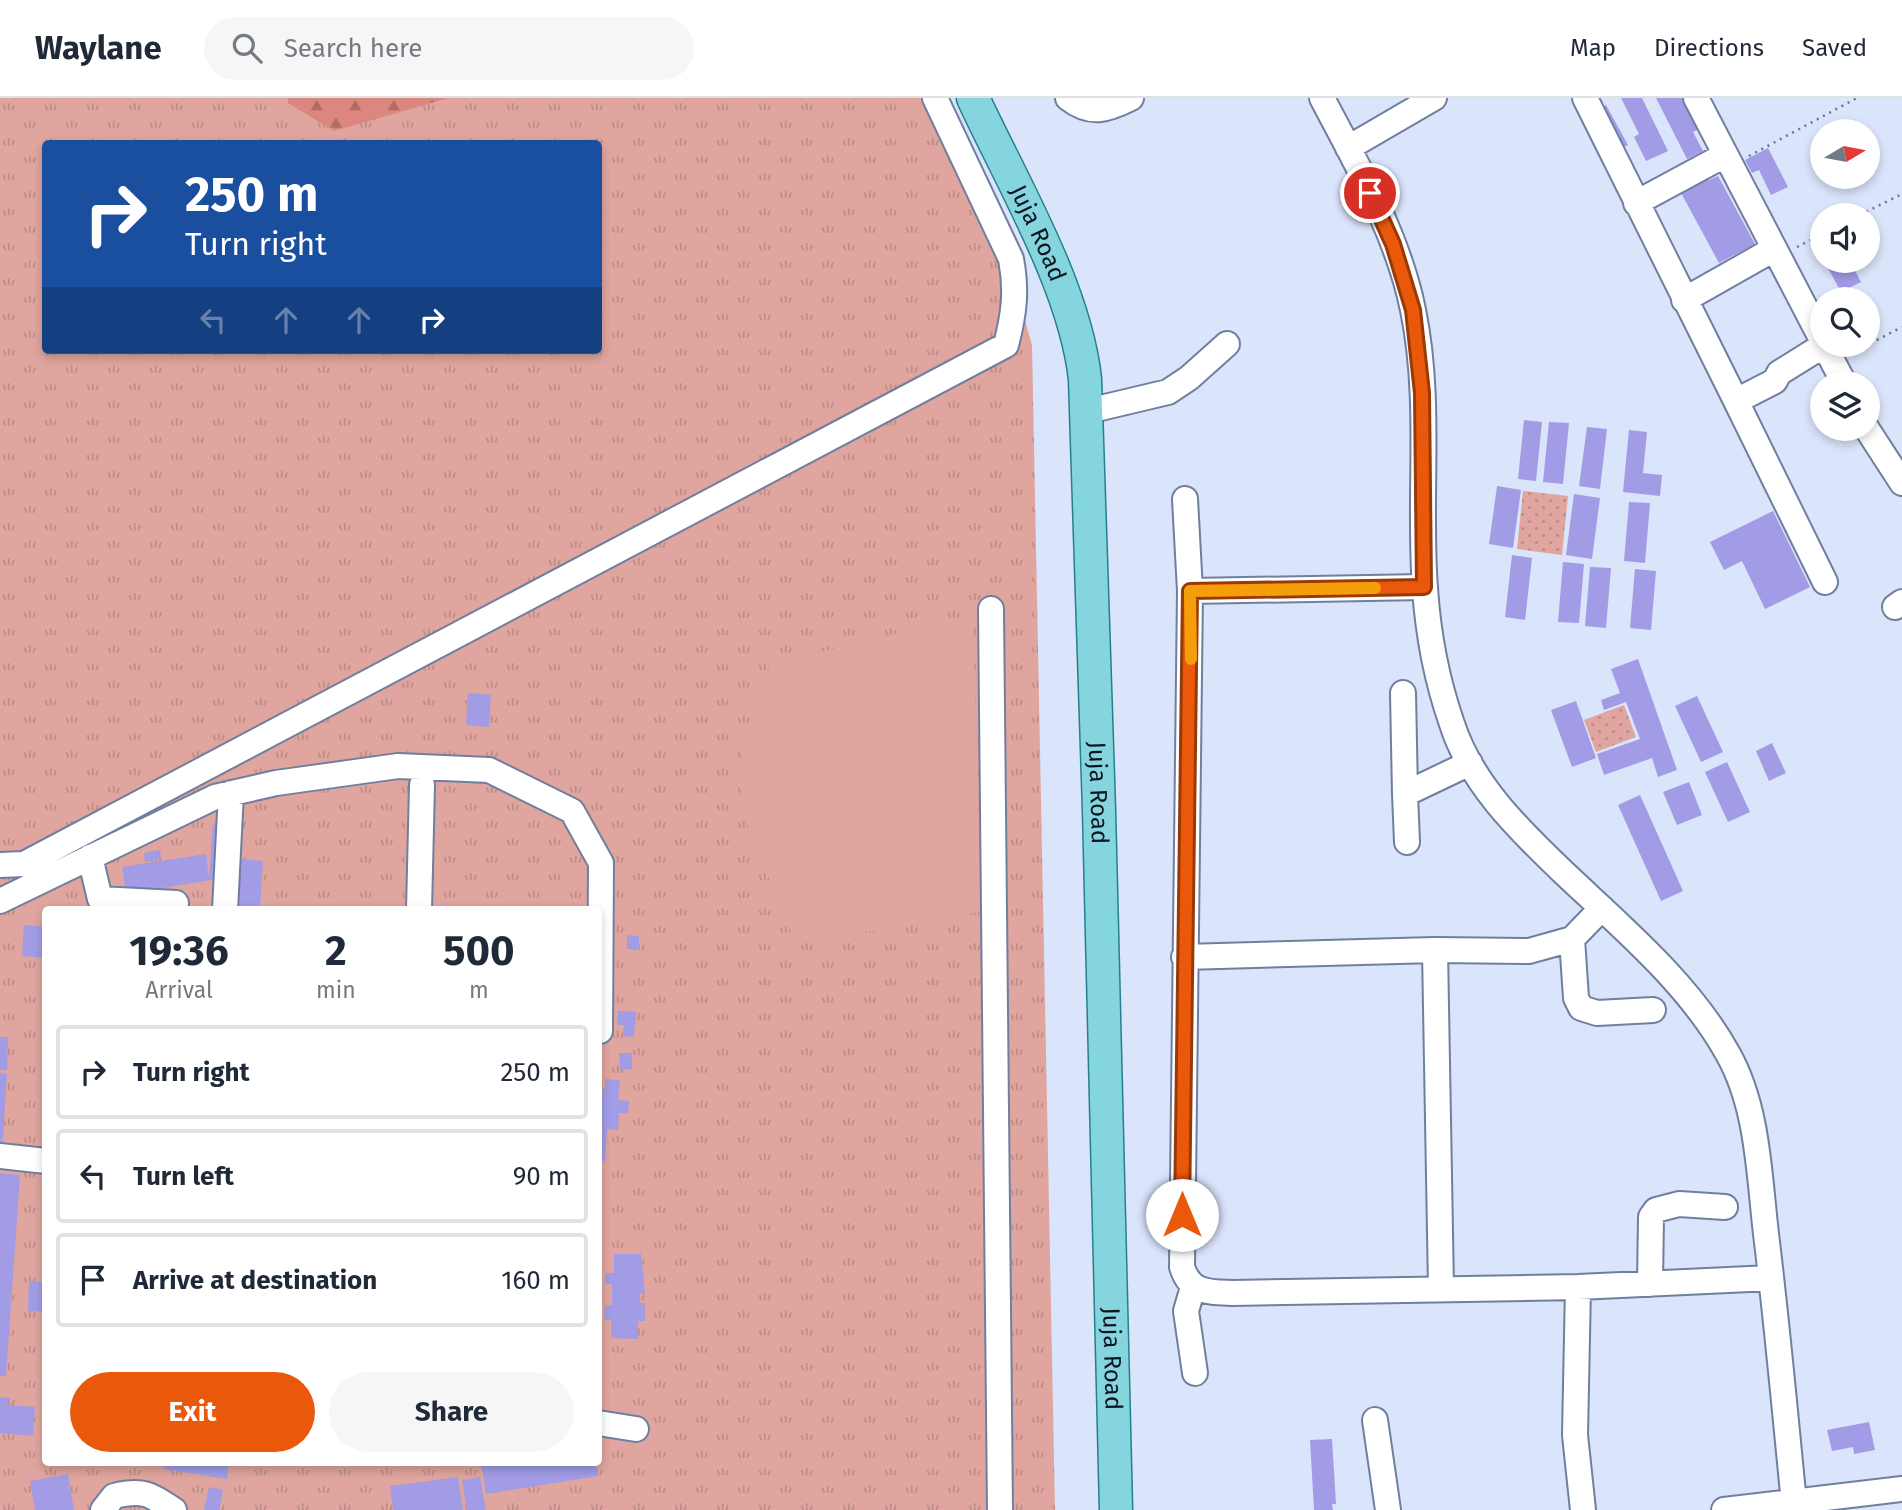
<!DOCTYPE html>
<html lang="en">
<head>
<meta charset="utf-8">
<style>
  body { margin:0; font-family:"Fira Sans",sans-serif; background:#f6f6f7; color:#1f2937; height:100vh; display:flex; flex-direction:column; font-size:26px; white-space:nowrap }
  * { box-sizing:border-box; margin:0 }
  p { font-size:23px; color:#747a83 }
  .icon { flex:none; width:38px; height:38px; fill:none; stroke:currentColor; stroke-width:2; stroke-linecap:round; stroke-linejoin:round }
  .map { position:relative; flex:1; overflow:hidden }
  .sheet { position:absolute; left:42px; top:808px; width:560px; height:560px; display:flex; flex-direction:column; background:#fff; border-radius:7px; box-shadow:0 4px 10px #0003 }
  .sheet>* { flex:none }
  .hud { position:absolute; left:42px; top:42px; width:560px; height:214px; border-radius:7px; box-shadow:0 4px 10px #0003; background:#1a4fa0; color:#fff; overflow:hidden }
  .needle { width:46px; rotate:80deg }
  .fabs { position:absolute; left:1810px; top:21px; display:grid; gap:14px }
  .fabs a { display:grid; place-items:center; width:70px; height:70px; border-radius:50%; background:#fff; box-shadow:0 4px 10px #0003; font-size:35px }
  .pin { position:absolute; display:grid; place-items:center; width:60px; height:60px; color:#fff; margin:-30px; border:4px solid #fff; border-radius:50%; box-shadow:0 2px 7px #0007 }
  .me { position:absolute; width:77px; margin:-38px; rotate:0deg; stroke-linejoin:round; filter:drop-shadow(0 0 5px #0008) }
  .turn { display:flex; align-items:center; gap:24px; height:147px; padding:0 28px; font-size:32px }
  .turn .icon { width:91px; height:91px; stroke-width:2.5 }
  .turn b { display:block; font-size:49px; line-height:60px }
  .lanes { display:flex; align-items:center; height:66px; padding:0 28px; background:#0003; justify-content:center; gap:35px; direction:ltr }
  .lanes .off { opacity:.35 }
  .eta { display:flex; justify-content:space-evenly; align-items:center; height:119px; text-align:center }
  .eta b { font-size:42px; font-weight:700; line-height:49px }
  .action { display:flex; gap:14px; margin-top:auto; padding:14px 28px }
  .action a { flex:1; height:80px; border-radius:42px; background:#ea580c; color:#fff; font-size:28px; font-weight:700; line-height:80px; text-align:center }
  .action a+a { background:#f6f6f7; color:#1f2937 }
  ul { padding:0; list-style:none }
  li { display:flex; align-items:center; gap:21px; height:94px; margin:0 14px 10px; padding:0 14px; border:4px solid #e0e1e3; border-radius:7px }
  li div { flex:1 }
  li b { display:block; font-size:26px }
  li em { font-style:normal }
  header { display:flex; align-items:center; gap:42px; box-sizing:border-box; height:98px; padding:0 35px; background:#fff; border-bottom:2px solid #e0e1e3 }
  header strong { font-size:33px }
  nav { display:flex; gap:38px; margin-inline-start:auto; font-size:24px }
  .search { width:490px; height:63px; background:#f6f6f7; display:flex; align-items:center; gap:18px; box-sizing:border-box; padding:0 24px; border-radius:38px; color:#747a83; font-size:26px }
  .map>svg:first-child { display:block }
</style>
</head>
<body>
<header>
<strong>Waylane</strong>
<div class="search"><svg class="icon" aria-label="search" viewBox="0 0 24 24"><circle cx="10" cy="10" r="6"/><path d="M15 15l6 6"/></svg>Search here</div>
<nav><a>Map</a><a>Directions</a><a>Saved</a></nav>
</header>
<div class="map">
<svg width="1902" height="1412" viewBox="0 0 1902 1412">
  <defs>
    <pattern id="grass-tufts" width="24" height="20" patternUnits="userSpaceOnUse" patternTransform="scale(1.75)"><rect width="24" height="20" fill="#dfa59e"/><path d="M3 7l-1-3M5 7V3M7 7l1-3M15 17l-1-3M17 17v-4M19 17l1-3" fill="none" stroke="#be8d88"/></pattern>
    <pattern id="forest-firs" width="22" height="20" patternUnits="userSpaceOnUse" patternTransform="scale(1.75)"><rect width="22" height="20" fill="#db867e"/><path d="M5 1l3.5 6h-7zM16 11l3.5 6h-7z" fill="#b06c67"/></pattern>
    <pattern id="park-dots" width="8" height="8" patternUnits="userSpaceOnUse" patternTransform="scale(1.75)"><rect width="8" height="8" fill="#dfa59e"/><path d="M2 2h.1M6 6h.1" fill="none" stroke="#be8d88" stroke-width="1.8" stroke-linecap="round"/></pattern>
  </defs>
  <rect width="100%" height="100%" fill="#dae4fa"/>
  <path fill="url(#grass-tufts)" fill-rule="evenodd" d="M0 0H922L1016 191 1032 247 1055 1412H0ZM46 46H598V252H46ZM46 812H598V1365H46Z"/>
  <path fill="url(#forest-firs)" d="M288 0H449L334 33 288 5Z"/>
  <path fill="url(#park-dots)" d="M1523 393 1568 398 1562 457 1517 451Z
    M1624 607 1636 639 1596 654 1584 622Z"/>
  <path fill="#dfa59e" d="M973 517 981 814 796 846 743 716V642L770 566Z"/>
  <path fill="#a19ce5" d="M1621 0H1642L1668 53 1646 63 1634 39 1639 36Z
    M1656 0H1683L1699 31 1693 34 1703 53 1687 61Z
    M1606 7 1628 47 1615 54 1593 15Z
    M1768 50 1788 89 1771 97 1759 72 1752 75 1745 62Z
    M1718 78 1755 146 1719 165 1680 93 1707 79 1709 82Z
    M1824 163H1850L1861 184 1841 194Z
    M1524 322 1542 324 1536 383 1518 381Z
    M1549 324 1569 325 1563 386 1543 384Z
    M1587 329 1607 331 1600 391 1579 388Z
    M1629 332 1647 334 1643 375 1662 377 1660 398 1623 394Z
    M1497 388 1521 392 1513 450 1489 446Z
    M1574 396 1600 400 1592 461 1566 457Z
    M1629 404 1650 405 1645 465 1624 463Z
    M1773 413 1810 489 1765 511 1742 463 1724 472 1710 444Z
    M1512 457 1532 460 1525 522 1505 519Z
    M1563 464 1584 466 1579 525 1558 524Z
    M1590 469 1611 470 1606 530 1585 528Z
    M1635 471 1656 473 1651 532 1630 530Z
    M1638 561 1677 672 1658 679 1652 660 1604 677 1597 656 1640 641 1626 604 1604 612 1601 602 1620 595 1611 571Z
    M468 595 491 597 489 629 466 627Z
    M1697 598 1723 654 1701 664 1675 608Z
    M1576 603 1596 660 1572 669 1551 612Z
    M1772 645 1786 675 1769 683 1756 653Z
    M1727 664 1750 714 1728 724 1705 674Z
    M1689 684 1702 717 1677 727 1663 694Z
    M1640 697 1683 793 1661 803 1618 707Z
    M213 726H221L217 781 126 796 122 769 206 756 209 781Z
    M160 752 161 761 145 764 144 755Z
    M239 761 263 763 260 812H236Z
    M24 827 46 829V860L22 858Z
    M627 837 639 838V851H627Z
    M618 913 636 914 634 939 623 938 624 927H617Z
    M0 939H8L7 972H0Z
    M619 955H632V971L620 972Z
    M0 975 7 976 2 1053H0Z
    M605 981 620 982 618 1002 629 1003 628 1015H619L618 1032 607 1031 605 1063H598V990L605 991Z
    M0 1075 20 1077 6 1278H0Z
    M614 1156H641L645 1196H640L639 1205H645V1223H638V1241L611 1240V1222H604L605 1207H612V1186H605V1175H614Z
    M29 1183 46 1184V1214L28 1213Z
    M0 1299 9 1300 8 1307 35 1309 33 1338 0 1335Z
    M1869 1324 1875 1352 1854 1356 1853 1349 1832 1353 1827 1332Z
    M1332 1341 1336 1406H1332L1333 1412H1314L1310 1342Z
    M165 1365H229L227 1381 164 1371Z
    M481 1365H596L598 1378 486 1396Z
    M68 1376 74 1412H35L30 1383Z
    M458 1379 463 1412H393L390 1388Z
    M480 1379 486 1412H467L462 1382Z
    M209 1389 223 1392 219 1412H204Z"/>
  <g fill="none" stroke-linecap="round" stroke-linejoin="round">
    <g stroke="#707fa0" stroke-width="28">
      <path id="minor" d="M1068 0C1091 18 1107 12 1131 0
        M1322 0C1357 67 1398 137 1413 212 1432 304 1418 398 1425 490 1428 536 1437 583 1452 626 1471 685 1518 731 1562 773 1620 828 1689 885 1728 956 1758 1009 1759 1076 1766 1136 1777 1225 1785 1315 1794 1405
        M1585 0 1736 303
        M1696 0 1822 242
        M1348 50 1434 0
        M1636 105 1725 57
        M1684 202 1774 151
        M1824 247 1779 275 1775 283 1736 303 1825 484
        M1824 247 1844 285
        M1088 313 1168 294 1189 280 1227 246
        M1867 331 1902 385
        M1185 401 1190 493
        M1424 489 1190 493 1182 1169C1190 1195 1208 1194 1232 1195L1578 1189 1771 1180
        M1895 509 1902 504
        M991 511 1000 1412
        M1403 595 1405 696 1470 665
        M1405 696 1407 744
        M90 759 100 801 176 805
        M0 767 24 766 1006 247C1014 216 1017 193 1011 161L935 0
        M0 803 215 699 276 685 398 668 489 672 572 713 601 765 600 933
        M225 812 231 695
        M419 812 422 687
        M1572 841 1576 900 1581 910 1597 915 1653 912
        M1435 852 1441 1191
        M1184 859 1435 852 1529 853 1572 841 1602 810
        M0 1058 46 1063
        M1650 1186 1651 1119 1656 1112 1679 1106 1725 1109
        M1193 1189 1186 1213 1195 1275
        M1578 1189 1575 1337 1583 1412
        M1375 1322 1388 1412
        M598 1325 636 1331
        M103 1412 114 1398C143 1391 150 1396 174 1412
        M1724 1412 1902 1391"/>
    </g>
    <g stroke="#267f8e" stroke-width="35">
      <g id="major">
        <path id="s1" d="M973 0C1012 84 1075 189 1085 281L1099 712 1116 1412"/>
      </g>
    </g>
    <path stroke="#6d7486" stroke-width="2.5" stroke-dasharray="2 5" stroke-linecap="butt" d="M1749 58 1857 0
      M1860 117 1902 96
      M1797 149 1822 136
      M1852 255 1902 229"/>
    <use href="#minor" stroke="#fff" stroke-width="24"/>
    <use href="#major" stroke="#85d5de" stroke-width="32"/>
  </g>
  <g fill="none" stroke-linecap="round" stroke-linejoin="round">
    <g stroke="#983908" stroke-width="18">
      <path id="route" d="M1182 1117 1190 493 1424 489 1422 295 1413 212 1393 146 1370 95"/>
    </g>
    <use href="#route" stroke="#ea580c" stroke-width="12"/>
    <path stroke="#f59e0b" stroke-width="12" d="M1191 561 1190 493 1375 490"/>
  </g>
  <g text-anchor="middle" stroke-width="6" stroke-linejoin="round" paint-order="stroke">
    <g font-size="24" fill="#0f1421" stroke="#fff">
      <text dy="8" stroke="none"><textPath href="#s1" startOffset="150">Juja Road</textPath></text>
      <text dy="8" stroke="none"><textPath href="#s1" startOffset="718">Juja Road</textPath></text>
      <text dy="8" stroke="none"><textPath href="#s1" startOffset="1284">Juja Road</textPath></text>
    </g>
  </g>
</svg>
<div class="fabs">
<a><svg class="needle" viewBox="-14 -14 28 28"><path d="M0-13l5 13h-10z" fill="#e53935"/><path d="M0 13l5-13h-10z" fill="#747a83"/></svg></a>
<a><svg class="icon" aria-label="sound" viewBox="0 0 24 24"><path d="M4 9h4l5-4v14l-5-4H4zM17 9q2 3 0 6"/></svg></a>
<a><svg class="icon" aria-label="search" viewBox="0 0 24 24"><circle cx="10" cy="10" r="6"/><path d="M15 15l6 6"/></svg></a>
<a><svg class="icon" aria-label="layers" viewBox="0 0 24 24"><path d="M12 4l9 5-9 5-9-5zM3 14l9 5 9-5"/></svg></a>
</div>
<div class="pin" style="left:1370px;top:95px;background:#d93025"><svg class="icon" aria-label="arrive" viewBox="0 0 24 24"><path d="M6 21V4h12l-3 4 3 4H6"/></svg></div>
<svg class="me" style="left:1182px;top:1117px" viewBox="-20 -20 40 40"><circle r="19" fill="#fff"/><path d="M0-13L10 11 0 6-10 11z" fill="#ea580c"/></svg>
<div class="hud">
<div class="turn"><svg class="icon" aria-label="right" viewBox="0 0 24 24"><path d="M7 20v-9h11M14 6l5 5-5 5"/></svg><div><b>250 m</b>Turn right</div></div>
<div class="lanes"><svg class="icon off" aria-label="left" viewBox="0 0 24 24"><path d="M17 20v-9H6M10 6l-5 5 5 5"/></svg><svg class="icon off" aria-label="ahead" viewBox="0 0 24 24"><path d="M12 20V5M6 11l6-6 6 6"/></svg><svg class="icon off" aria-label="ahead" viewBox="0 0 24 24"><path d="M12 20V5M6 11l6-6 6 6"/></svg><svg class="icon" aria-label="right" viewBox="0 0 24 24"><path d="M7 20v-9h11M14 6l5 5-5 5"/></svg></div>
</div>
<section class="sheet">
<div class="eta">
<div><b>19:36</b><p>Arrival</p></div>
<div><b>2</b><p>min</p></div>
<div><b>500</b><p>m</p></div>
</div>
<ul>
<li><svg class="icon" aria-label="right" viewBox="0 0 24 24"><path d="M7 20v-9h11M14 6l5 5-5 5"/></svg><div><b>Turn right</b></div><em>250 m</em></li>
<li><svg class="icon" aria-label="left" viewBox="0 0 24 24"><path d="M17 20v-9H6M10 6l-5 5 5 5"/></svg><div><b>Turn left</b></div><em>90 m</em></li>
<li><svg class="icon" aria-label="arrive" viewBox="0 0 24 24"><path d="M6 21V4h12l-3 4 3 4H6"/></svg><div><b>Arrive at destination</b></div><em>160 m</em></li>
</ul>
<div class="action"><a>Exit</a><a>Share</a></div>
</section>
</div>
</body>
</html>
